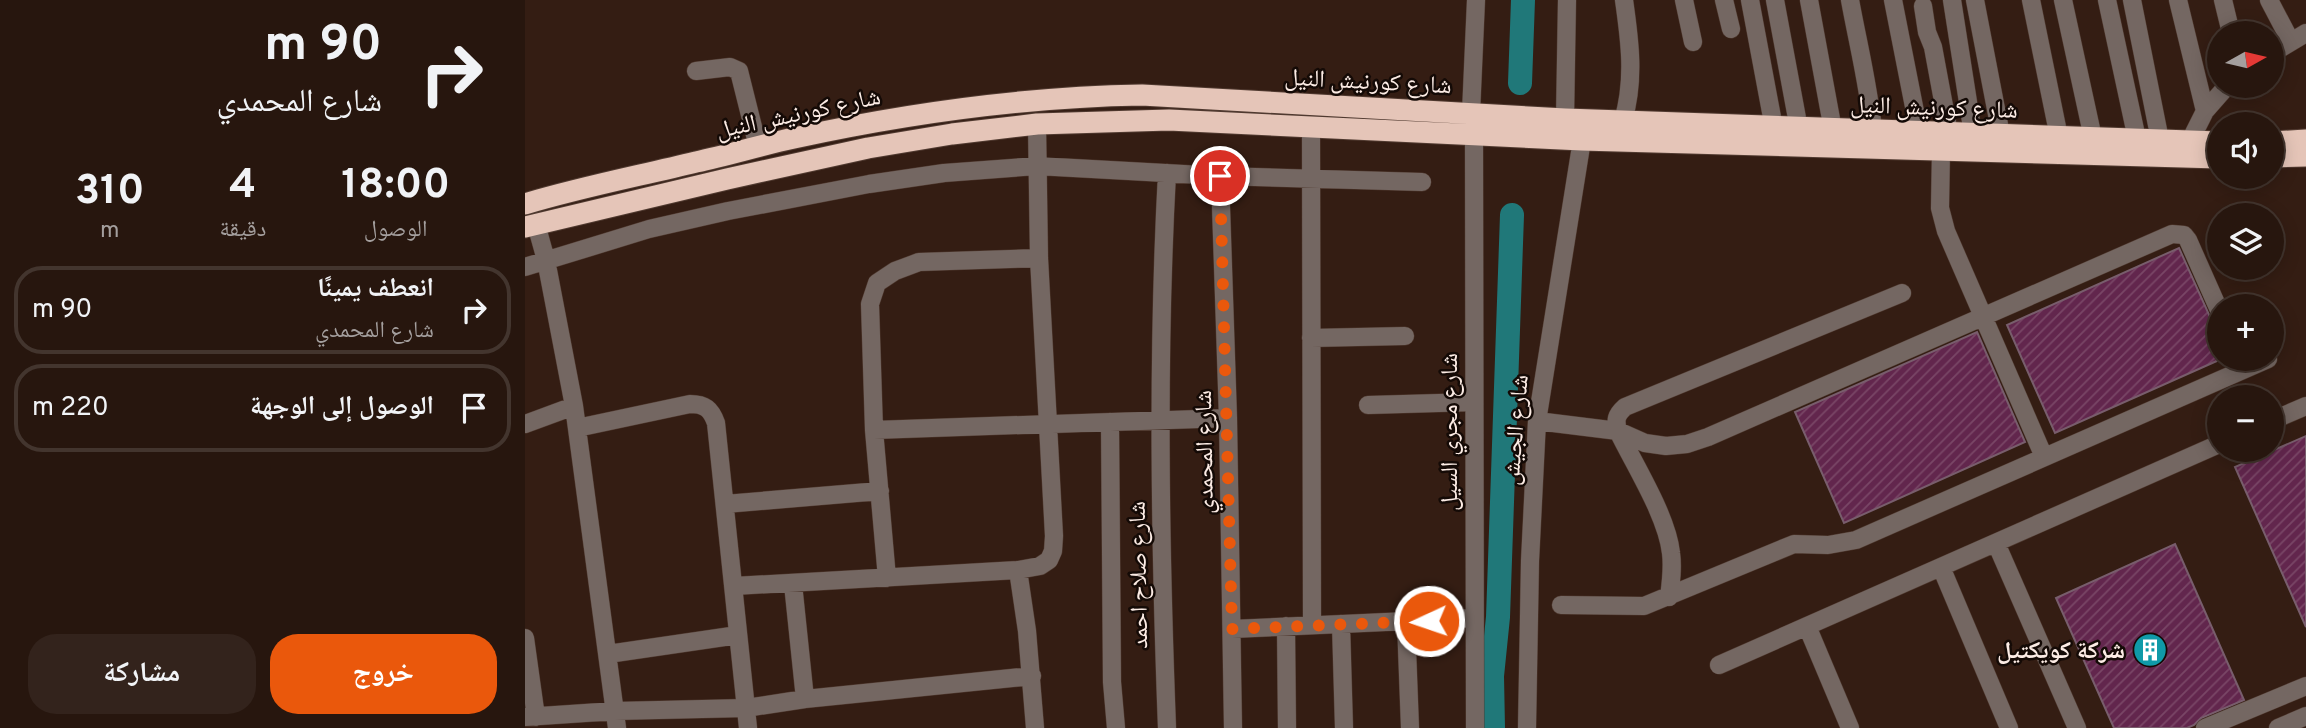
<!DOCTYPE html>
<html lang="ar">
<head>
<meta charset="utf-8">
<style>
  body { margin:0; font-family:Overpass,"Noto Naskh Arabic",sans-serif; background:#33231c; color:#f1f3f6; direction:rtl; height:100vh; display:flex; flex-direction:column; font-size:26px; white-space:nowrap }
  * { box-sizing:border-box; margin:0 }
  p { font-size:23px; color:#a49f9e }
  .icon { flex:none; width:38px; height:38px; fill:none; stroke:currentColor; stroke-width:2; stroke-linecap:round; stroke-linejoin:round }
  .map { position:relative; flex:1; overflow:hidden; direction:ltr }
  .panel { display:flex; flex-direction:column; background:#27160e; width:525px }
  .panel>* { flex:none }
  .top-card { background:#27160e; color:#f1f3f6; overflow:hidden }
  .needle { width:46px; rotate:82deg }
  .fabs { position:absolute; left:1682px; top:21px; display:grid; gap:14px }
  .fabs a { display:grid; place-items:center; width:77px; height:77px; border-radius:50%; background:#27160e; box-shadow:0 4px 18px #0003,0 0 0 2px #43352e; font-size:35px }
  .pin { position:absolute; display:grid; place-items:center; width:60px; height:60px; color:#fff; margin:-30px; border:4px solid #fff; border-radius:50%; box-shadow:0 2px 7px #0007 }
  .me { position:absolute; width:77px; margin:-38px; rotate:267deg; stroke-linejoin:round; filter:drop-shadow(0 0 5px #0008) }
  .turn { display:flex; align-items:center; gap:24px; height:147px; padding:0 28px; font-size:32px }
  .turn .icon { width:91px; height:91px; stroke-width:2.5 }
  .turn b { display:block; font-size:49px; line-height:60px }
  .eta { display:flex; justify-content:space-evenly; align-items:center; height:119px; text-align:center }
  .eta b { font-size:42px; font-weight:700; line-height:49px }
  .primary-button { display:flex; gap:14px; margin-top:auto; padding:14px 28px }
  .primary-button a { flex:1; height:80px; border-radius:28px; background:#ea580c; color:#fff; font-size:28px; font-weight:700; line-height:80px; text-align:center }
  .primary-button a+a { background:#33231c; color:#f1f3f6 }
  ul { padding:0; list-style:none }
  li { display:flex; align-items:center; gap:21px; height:88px; margin:0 14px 10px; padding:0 14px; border:4px solid #43352e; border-radius:28px }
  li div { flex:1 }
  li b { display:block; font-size:26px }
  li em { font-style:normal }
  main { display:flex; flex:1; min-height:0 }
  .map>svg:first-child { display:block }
</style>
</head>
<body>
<main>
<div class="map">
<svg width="1781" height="728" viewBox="0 0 1781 728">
  <defs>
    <pattern id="building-hatch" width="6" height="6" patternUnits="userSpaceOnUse" patternTransform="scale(1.75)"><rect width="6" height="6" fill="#62264d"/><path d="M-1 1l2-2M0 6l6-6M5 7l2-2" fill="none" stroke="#794666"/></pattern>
  </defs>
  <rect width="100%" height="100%" fill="#341d13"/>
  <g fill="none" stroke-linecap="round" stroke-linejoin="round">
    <path stroke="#207879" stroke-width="24" d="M995 83 998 0
      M968 728 967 676 973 617 987 215"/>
  </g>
  <path fill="url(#building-hatch)" stroke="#785d6c" stroke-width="2" d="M1654 248 1694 337V360L1530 433 1482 325Z
    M1452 332 1500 442 1319 523 1270 412Z
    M1781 436V627L1710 467Z
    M1650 544 1719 700 1676 718 1669 725 1662 728H1589L1531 598Z"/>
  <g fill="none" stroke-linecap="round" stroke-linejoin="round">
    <g stroke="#503a30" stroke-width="19">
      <path id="minor" d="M1159 0 1168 42
        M1199 0 1206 29
        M1225 0 1249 128
        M1250 0 1274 129
        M1284 0 1308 130
        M1325 0C1333 44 1344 87 1348 131
        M1368 0 1394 132
        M1427 0 1448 134
        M1450 0 1476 135
        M1506 0 1534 137
        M1538 0 1568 138
        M1582 0 1612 139
        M1607 0 1635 140
        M1653 0 1680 111
        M1698 0 1706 33
        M1744 0 1766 42
        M1398 6 1402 32 1408 47 1424 133
        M1746 54 1781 33
        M171 71 205 67 214 71 233 147
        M946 113 951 0
        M1040 119 1042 0
        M1098 121C1110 80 1105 42 1099 0
        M786 128 787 625
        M949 135 950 728
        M1665 141 1680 111 1702 86
        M1416 150 1415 208 1421 231 1519 457
        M642 173C632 358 635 543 642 728
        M695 176 703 418 708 728
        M11 224 21 260 49 406 92 728
        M0 267 124 229 203 211 344 184 419 173 512 166 695 176 897 182
        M786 338 880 336
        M843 405 949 402
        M1012 421 1093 431 1120 443 1141 446 1162 444 1183 437 1647 234 1659 235 1663 240 1694 310
        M1746 421 1781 406
        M585 422 587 682 591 728
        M0 424 49 406
        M52 428 165 404C180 404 186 409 191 423L223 728
        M349 430 703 418
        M200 504 355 491
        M1471 543 1552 728
        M1416 567 1484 728
        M493 570 502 631 510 728
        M362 578 349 430 345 304 352 283 370 271 394 262 514 258
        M268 584 280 699
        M209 586 493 570 515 566 524 560 528 551 529 536 514 258 512 124
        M1144 597C1146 582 1148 568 1146 553 1142 516 1110 466 1093 431 1090 420 1091 415 1100 407L1377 293
        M1036 605 1119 606 1269 544 1303 545 1331 540 1743 359
        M881 622 885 728
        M816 624 819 728
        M761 626 762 728
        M1282 626 1325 728
        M707 629 949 618
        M0 638 11 717
        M83 654 213 635
        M1194 665 1694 444
        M0 717 90 711 221 708 280 699 507 676
        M1002 728 1005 561 1012 421 1057 140
        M1680 728 1781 686
        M1753 728 1781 716"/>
    </g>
    <g stroke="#503a30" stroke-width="23">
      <path id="highway" d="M1746 142 1781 140
        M1746 157 1781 156
        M0 204C56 187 114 176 171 162 204 155 236 145 269 138 384 113 500 97 617 95L1040 119 1694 142
        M0 227 202 179 343 148 427 134 512 124 644 120 1057 140 1694 158"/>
    </g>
    <use href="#minor" stroke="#746762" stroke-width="18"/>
    <use href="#highway" stroke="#e5c5b8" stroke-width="21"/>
  </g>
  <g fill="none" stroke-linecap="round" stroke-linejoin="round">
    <path stroke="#ea580c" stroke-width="12" stroke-dasharray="0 21.6" d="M695 176 707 629 904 621"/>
  </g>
  <defs>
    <g id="building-disc" transform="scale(1.75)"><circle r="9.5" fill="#0f9aa8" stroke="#140a06"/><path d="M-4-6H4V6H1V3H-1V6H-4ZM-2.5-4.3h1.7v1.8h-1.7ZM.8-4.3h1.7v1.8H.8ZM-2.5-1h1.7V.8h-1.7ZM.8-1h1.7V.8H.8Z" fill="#fff"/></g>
  </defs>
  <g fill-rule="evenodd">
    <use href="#building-disc" x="1625" y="650"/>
  </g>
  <g text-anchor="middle" stroke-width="5" stroke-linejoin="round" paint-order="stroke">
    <g font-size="24" fill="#fcece5" stroke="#140a06">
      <text transform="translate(843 81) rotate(3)" y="8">شارع كورنيش النيل</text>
      <text transform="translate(1409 107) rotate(2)" y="8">شارع كورنيش النيل</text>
      <text transform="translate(273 113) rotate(-12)" y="8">شارع كورنيش النيل</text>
      <text transform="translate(990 430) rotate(-85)" y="8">شارع الجيش</text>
      <text transform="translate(924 432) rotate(-90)" y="8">شارع مجري السيل</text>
      <text transform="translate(679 452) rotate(-91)" y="8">شارع المحمدي</text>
      <text transform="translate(613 575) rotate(-91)" y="8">شارع صلاح احمد</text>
    </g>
    <g font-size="24" font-weight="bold" fill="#fcece5" stroke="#140a06" text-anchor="end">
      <text x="1600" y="658">شركة كويكتيل</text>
    </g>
  </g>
</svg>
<div class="fabs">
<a><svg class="needle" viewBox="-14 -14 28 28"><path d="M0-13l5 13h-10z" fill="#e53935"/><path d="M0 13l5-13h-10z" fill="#a49f9e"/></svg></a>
<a><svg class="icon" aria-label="sound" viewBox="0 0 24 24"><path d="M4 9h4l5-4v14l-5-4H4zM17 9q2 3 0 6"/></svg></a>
<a><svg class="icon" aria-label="layers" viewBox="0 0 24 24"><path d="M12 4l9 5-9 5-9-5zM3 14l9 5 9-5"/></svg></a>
<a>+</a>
<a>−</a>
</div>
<div class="pin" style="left:695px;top:176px;background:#d93025"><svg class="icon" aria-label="arrive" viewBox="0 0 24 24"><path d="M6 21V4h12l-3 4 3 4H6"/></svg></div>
<svg class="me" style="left:904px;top:621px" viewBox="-20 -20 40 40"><circle r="17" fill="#ea580c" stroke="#fff" stroke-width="3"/><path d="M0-11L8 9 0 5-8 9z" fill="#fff"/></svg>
</div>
<section class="panel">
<div class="top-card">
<div class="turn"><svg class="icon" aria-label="right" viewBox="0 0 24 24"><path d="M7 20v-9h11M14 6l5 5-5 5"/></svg><div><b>90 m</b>شارع المحمدي</div></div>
</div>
<div class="eta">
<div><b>18:00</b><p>الوصول</p></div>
<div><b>4</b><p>دقيقة</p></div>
<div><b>310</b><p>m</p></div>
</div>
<ul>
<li><svg class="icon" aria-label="right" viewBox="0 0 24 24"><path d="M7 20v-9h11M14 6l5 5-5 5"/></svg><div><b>انعطف يمينًا</b><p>شارع المحمدي</p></div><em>90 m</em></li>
<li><svg class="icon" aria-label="arrive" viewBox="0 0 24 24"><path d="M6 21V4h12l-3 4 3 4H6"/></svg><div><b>الوصول إلى الوجهة</b></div><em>220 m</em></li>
</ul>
<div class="primary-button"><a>خروج</a><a>مشاركة</a></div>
</section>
</main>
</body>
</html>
